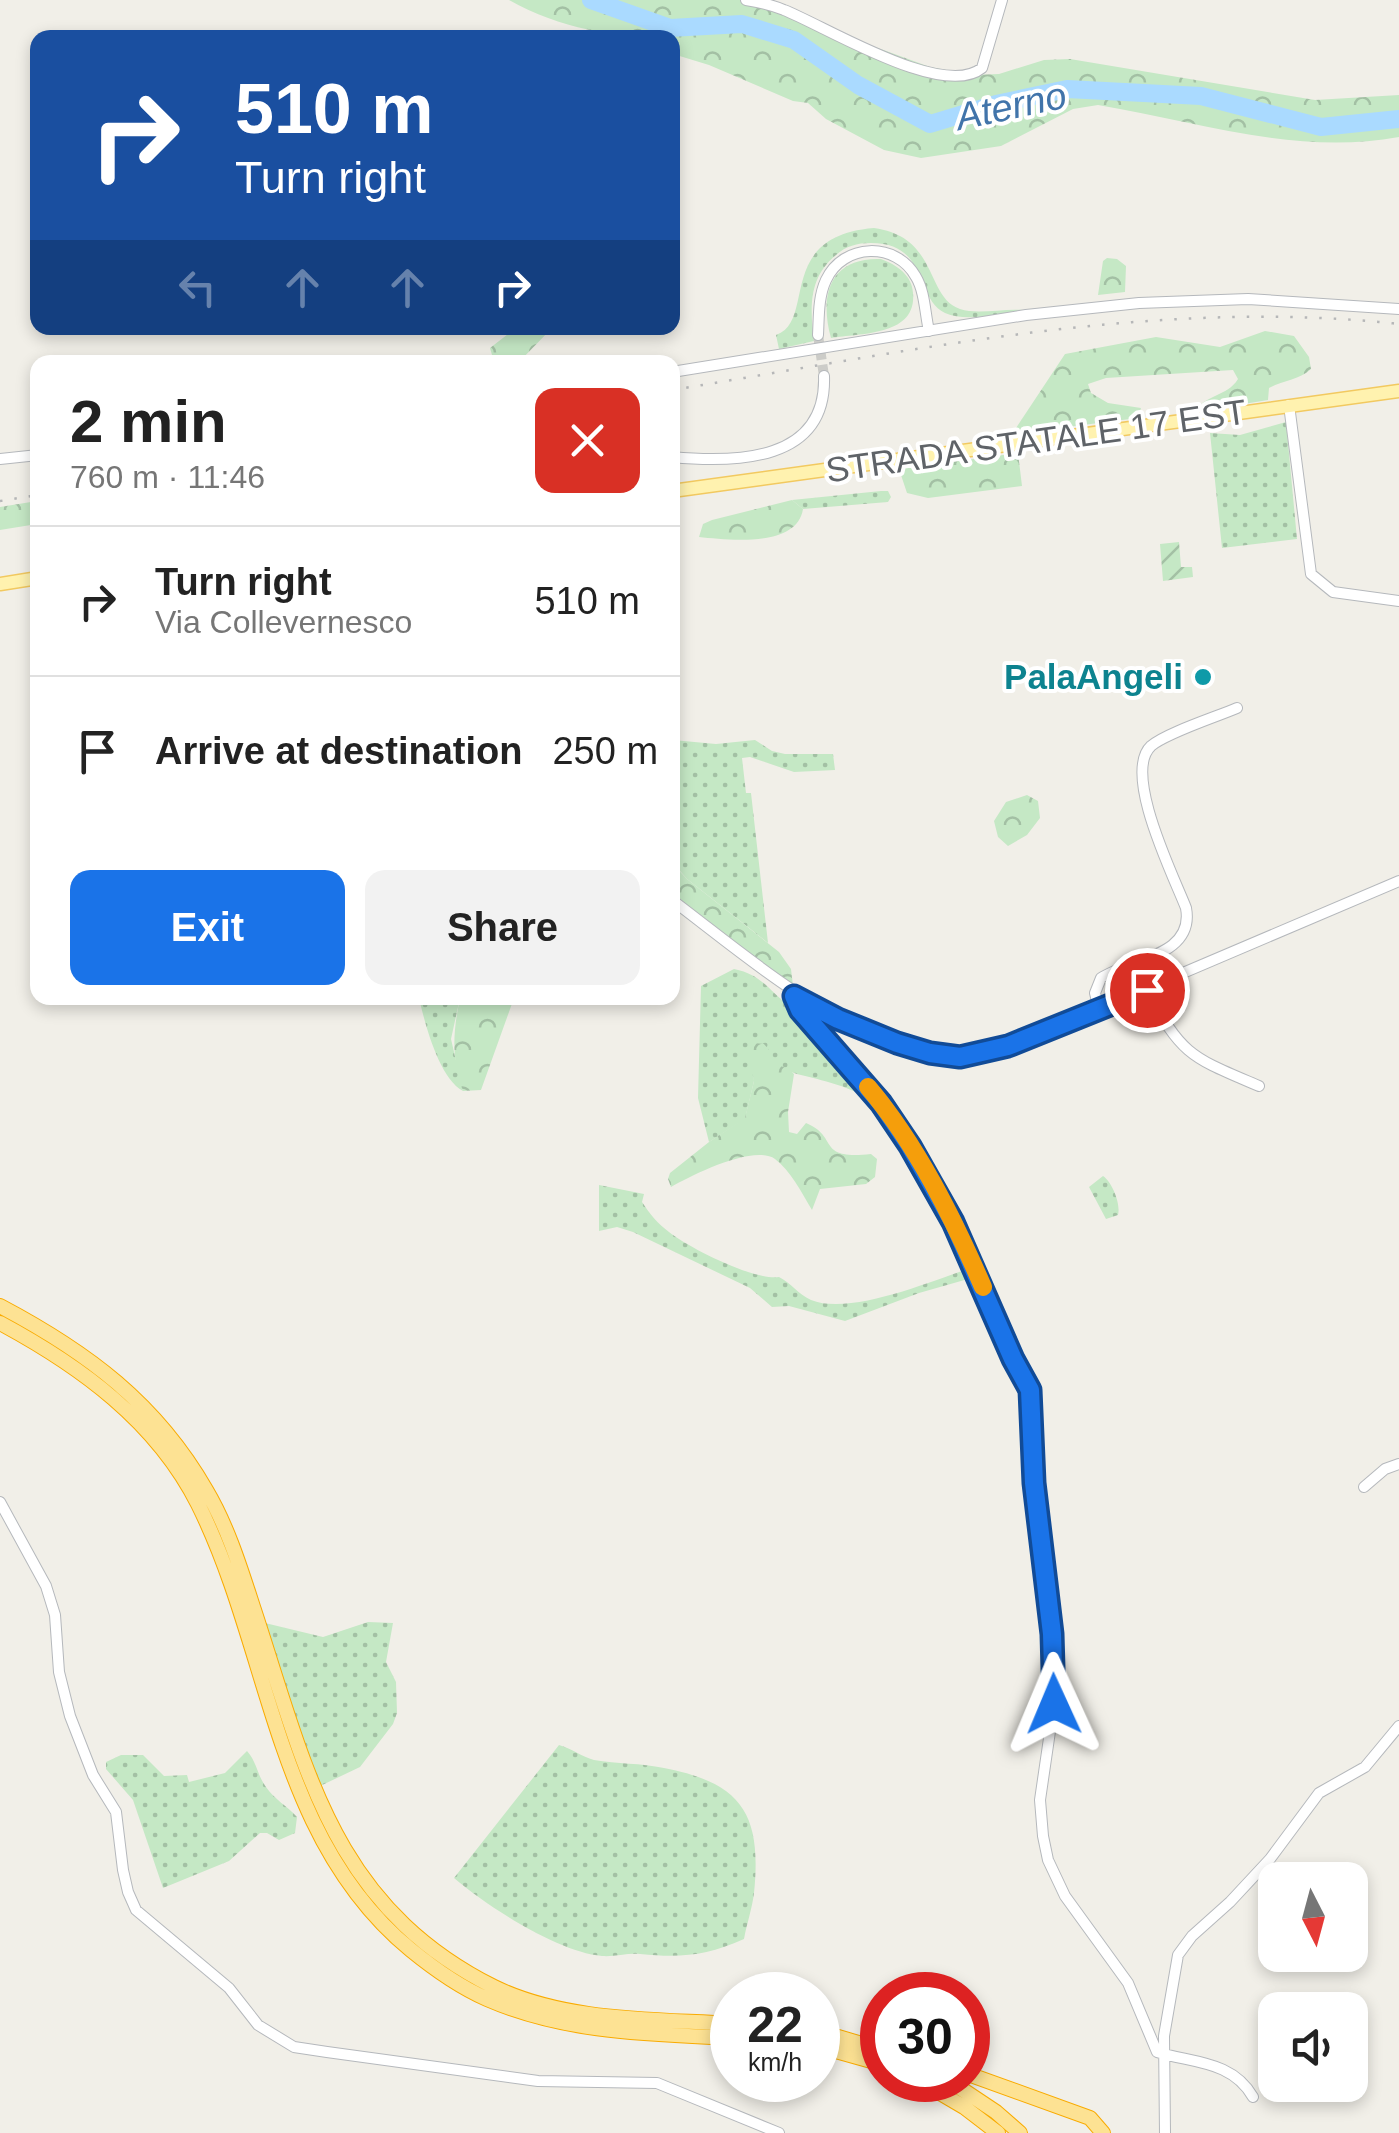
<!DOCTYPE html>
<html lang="en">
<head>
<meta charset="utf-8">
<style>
  body { margin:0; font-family:Helvetica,sans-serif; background:#f2f2f2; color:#222; height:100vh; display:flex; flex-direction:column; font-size:38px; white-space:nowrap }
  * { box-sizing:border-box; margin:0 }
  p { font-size:32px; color:#767676 }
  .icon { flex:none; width:55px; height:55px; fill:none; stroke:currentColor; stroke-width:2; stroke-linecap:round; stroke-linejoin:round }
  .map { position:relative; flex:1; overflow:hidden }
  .side { position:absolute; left:30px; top:355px; width:650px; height:650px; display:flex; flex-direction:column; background:#fff; border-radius:20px; box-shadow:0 5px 15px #0003 }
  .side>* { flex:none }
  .guide { position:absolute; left:30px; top:30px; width:650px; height:305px; border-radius:20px; box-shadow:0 5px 15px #0003; background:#1a4fa0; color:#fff; overflow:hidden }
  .needle { width:65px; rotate:174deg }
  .tools { position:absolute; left:1258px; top:1862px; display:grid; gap:20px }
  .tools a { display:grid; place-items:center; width:110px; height:110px; border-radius:20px; background:#fff; box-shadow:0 5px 15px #0003; font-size:50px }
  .speed { position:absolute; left:710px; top:1972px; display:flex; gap:20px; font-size:50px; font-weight:700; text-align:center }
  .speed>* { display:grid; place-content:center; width:130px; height:130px; border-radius:50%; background:#fff; box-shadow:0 5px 15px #0003; line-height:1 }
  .speed small { font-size:25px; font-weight:400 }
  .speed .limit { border:15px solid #d22; background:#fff; color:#111 }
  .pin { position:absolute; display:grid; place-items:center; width:85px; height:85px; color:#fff; margin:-42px; border:5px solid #fff; border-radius:50%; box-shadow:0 2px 10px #0007 }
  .me { position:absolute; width:110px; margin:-55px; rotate:359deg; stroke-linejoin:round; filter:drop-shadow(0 0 8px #0008) }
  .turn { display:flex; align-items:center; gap:35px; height:210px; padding:0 40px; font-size:45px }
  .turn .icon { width:130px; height:130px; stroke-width:2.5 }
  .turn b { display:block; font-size:70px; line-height:85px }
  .lanes { display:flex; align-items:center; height:95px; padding:0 40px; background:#0003; justify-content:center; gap:50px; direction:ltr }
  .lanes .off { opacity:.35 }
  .round { display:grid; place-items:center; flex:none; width:105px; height:105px; border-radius:20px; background:#f2f2f2 }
  .head { display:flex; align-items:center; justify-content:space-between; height:170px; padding:0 40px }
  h1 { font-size:60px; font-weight:600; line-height:75px }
  .action { display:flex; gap:20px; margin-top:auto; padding:20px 40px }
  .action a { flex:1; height:115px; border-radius:20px; background:#1a73e8; color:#fff; font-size:40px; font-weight:600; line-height:115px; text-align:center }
  .action a+a { background:#f2f2f2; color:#222 }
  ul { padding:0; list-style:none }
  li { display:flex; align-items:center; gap:30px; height:150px; padding:0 40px; border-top:2px solid #e0e0e0 }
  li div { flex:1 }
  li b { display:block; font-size:38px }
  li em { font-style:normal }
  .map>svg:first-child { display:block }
</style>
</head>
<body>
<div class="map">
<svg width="1399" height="2133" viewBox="0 0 1399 2133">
  <defs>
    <pattern id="grass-dots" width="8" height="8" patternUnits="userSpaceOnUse" patternTransform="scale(2.5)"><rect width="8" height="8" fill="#c5e8c5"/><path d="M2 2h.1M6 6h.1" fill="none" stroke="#a3c0a4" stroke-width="1.8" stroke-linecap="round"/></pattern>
    <pattern id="forest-crowns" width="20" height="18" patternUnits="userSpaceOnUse" patternTransform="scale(2.5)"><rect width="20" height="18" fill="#c5e8c5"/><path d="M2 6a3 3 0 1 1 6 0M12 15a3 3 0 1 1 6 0" fill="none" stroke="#a3c0a4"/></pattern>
    <pattern id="garden-furrows" width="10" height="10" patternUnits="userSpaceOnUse" patternTransform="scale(2.5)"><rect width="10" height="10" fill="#c5e8c5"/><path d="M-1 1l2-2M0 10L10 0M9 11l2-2" fill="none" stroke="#a3c0a4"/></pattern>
  </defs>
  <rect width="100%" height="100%" fill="#f1efe8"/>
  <path fill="url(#grass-dots)" d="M874 228C939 237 925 297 960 309 978 315 1004 308 1023 310 1000 313 967 323 945 313 915 299 929 243 871 243 857 243 846 246 836 255 808 278 810 308 814 341L779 349 776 335C817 321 774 236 874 228Z
    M881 259C897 265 912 275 913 293 917 336 861 333 831 338 819 295 830 257 881 259Z
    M1286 422 1297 539 1222 548 1210 433 1240 435Z
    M881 491H888L891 497 888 502 803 509 792 500Z
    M673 740 716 744 755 740 772 751 785 754H833L835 770 794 772 750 757 742 758 746 793H751L768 943 687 879 673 863Z
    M734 969C764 975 768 992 792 1007L878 1106C854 1087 829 1082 801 1075 781 1070 777 1062 753 1064L754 1081 745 1119 709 1142 698 1098 701 986Z
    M419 998H460L451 1039 463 1091C439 1078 425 1024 419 998Z
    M1103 1176C1112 1182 1121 1204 1118 1215L1106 1219 1089 1187Z
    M599 1185 644 1194 642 1202C649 1213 658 1224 669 1232 689 1248 755 1281 779 1277 791 1283 798 1294 811 1300 850 1316 931 1281 971 1268L975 1277 919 1293 845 1321 789 1306 772 1307 750 1288 633 1232 617 1227 599 1231Z
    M368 1622 393 1623 386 1662 396 1682 397 1713 393 1724 360 1767 318 1787 265 1623 323 1637Z
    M559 1745C571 1748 582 1757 594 1760 617 1764 641 1763 664 1768 742 1783 762 1814 754 1893 752 1909 747 1923 744 1939 706 1956 681 1958 640 1954 627 1953 614 1957 602 1956 557 1952 487 1906 454 1878Z
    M247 1751C257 1762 257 1775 266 1787 274 1799 287 1806 297 1817L295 1833 279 1840 267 1833H260L229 1861 163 1888 133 1800 106 1769V1762L121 1755H143L164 1776 187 1775 189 1782 225 1773Z"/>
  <path fill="url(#forest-crowns)" d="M509 0H773L867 44 930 67 973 75 999 74 1044 60 1070 59 1315 100 1399 95V137C1297 156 1199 122 1098 105L1073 109 1001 146 921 158 884 150 826 119 808 103 793 101 709 65 673 54 672 38C613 37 561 29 509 0Z
    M1107 258 1117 259 1126 266 1125 292 1098 295 1103 261Z
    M516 328H552L519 362H494L490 348Z
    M1265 331 1294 336 1309 357 1311 369C1300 380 1283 380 1269 388L1268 400 1195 412C1205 394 1227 397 1238 379L1233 370 1106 378 1088 384 1091 393 1108 403 1141 408 1138 418 1012 434 1065 354 1156 337 1220 347Z
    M1018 453 1022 486 928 498 907 493 899 469Z
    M792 500 803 509C797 548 729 540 699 537L703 524 712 520Z
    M37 501V524L0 530V507Z
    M1027 795 1038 801 1040 818 1027 835 1008 846 998 837 994 821 1006 802Z
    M672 863 687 879 779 952 791 969 793 986 673 894Z
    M460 998H514L481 1090 463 1091C451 1058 453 1031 460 998Z
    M754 1043 764 1044 770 1051 769 1063 787 1068 794 1074 788 1112 789 1132 797 1134 806 1123C840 1137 815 1160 871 1154L877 1159 875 1177 866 1184 820 1189 812 1210C802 1193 790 1170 775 1159 754 1144 692 1175 671 1187L668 1179 670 1173 709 1142 745 1118 754 1081 748 1047Z"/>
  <path fill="url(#garden-furrows)" d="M1179 542 1181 567H1192L1193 577 1163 581 1160 544Z"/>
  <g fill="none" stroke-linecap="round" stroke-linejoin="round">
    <path stroke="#aadaff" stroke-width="18" d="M591 0 670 28 742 24 794 40 858 85 930 124 996 104 1067 89 1201 96 1321 127 1399 119"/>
    <path stroke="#ccccc8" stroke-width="10" stroke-dasharray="10 5" stroke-linecap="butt" d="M818 335 824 376"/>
    <g stroke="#b5b8bc" stroke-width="12">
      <path id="minor" d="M746 0C759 2 772 5 784 10 825 26 943 100 982 68L1002 0
        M818 335C819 317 818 297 826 280 843 243 896 241 916 277 925 292 925 314 929 331
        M672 372 1026 315 1139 303 1248 299 1399 309
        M1289 405 1311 574 1333 592 1399 601
        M672 457C736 463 827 462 824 376
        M0 459 38 455
        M672 900C746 956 805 1009 893 1042 912 1048 932 1056 953 1057 982 1058 1009 1046 1035 1036L1399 881
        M1147 990C1182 1056 1191 1057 1259 1086
        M794 994 797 1006 878 1099 910 1147 963 1242 1013 1359 1030 1390 1034 1483 1055 1671 1054 1704 1040 1800 1043 1836 1048 1860 1065 1896 1128 1983 1157 2052C1191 2063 1232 2060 1253 2097
        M1099 1009 1095 993 1101 978C1131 959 1195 956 1186 908 1174 877 1122 773 1151 746 1166 733 1216 717 1237 708
        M1364 1487 1385 1469 1399 1464
        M0 1502 46 1586 55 1615 59 1672 70 1716 93 1775 116 1812 123 1870 128 1892 136 1910 229 1988 258 2025 294 2047 327 2052 538 2081 657 2083 779 2133
        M1165 2133 1164 2036 1178 1955 1192 1936 1230 1902 1270 1859 1319 1793 1365 1767 1399 1726"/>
    </g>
    <g stroke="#f2c960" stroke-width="15">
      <path id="major" d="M672 491 1399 391
        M0 584 38 578"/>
    </g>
    <g stroke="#f9ab00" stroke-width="16">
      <path id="highway" d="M0 1306C87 1352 156 1403 206 1490 228 1527 241 1570 254 1610 306 1768 331 1905 494 1987 566 2022 655 2019 732 2024
        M0 1323C80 1366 156 1421 198 1504 272 1652 274 1838 411 1950 433 1968 460 1987 487 1999 565 2033 649 2034 732 2038
        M818 2031 882 2050
        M818 2046 882 2064
        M968 2074 1090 2118 1103 2133
        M918 2080 964 2107 998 2133
        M948 2080 996 2112 1020 2133"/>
    </g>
    <use href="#minor" stroke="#fff" stroke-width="10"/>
    <use href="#major" stroke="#fff2af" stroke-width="12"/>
    <use href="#highway" stroke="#fde293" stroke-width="14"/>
    <path stroke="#b6b7b8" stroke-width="2.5" stroke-dasharray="2.5 12" stroke-linecap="butt" d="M672 390C912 351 1156 297 1399 324
      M0 501 38 495"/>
  </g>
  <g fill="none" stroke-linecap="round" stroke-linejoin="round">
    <g stroke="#114b97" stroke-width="25">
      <path id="route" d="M1054 1704 1052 1634 1034 1483 1030 1390 1013 1359 953 1222 910 1146 881 1103 800 1010 794 996 838 1019 897 1043 930 1053 960 1057 1008 1046 1147 990"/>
    </g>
    <use href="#route" stroke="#1a73e8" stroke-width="18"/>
    <path stroke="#f59e0b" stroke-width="18" d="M868 1087C917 1145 953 1218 983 1287"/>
  </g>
  <circle fill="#0f9aa8" stroke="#fff" stroke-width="4" cx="1203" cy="677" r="10"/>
  <g text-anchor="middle" stroke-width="8" stroke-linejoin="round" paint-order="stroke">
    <g font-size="35" fill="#5f6368" stroke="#fff">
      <text transform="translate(1036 441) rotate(-8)" y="12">STRADA STATALE 17 EST</text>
    </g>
    <g font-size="35" font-weight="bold" fill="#0d838f" stroke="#fff" text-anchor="end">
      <text x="1183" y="689">PalaAngeli</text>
    </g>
    <g font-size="38" font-style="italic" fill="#4174aa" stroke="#fff">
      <text transform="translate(1011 106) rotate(-12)" y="13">Aterno</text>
    </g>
  </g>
</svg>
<div class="tools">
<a><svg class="needle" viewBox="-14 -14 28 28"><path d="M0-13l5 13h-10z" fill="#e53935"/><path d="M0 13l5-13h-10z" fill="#767676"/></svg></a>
<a><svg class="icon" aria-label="sound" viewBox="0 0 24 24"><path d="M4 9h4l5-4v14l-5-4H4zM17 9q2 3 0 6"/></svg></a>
</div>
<div class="speed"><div>22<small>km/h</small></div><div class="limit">30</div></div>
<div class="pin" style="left:1147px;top:990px;background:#d93025"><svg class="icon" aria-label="arrive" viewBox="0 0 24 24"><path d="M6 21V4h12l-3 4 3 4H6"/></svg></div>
<svg class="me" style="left:1054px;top:1704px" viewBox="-20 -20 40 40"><path d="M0-17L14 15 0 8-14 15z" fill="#1a73e8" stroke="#fff" stroke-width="4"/></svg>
<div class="guide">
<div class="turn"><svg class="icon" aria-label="right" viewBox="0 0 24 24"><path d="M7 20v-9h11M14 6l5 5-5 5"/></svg><div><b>510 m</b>Turn right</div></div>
<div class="lanes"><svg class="icon off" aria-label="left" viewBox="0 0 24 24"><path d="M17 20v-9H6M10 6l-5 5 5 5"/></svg><svg class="icon off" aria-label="ahead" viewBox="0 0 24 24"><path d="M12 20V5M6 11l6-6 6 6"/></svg><svg class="icon off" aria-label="ahead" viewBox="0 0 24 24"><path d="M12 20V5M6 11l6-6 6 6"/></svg><svg class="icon" aria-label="right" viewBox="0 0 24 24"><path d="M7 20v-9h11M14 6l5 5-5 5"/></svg></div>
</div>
<section class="side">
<div class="head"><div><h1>2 min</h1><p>760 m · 11:46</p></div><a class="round" style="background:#d93025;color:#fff"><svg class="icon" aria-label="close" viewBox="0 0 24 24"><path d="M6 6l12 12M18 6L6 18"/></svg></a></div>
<ul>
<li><svg class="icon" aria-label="right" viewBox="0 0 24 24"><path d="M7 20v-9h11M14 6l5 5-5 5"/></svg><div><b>Turn right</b><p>Via Collevernesco</p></div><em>510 m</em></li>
<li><svg class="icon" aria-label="arrive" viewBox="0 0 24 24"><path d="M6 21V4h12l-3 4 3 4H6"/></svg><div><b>Arrive at destination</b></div><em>250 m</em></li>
</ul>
<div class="action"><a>Exit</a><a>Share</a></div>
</section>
</div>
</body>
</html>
